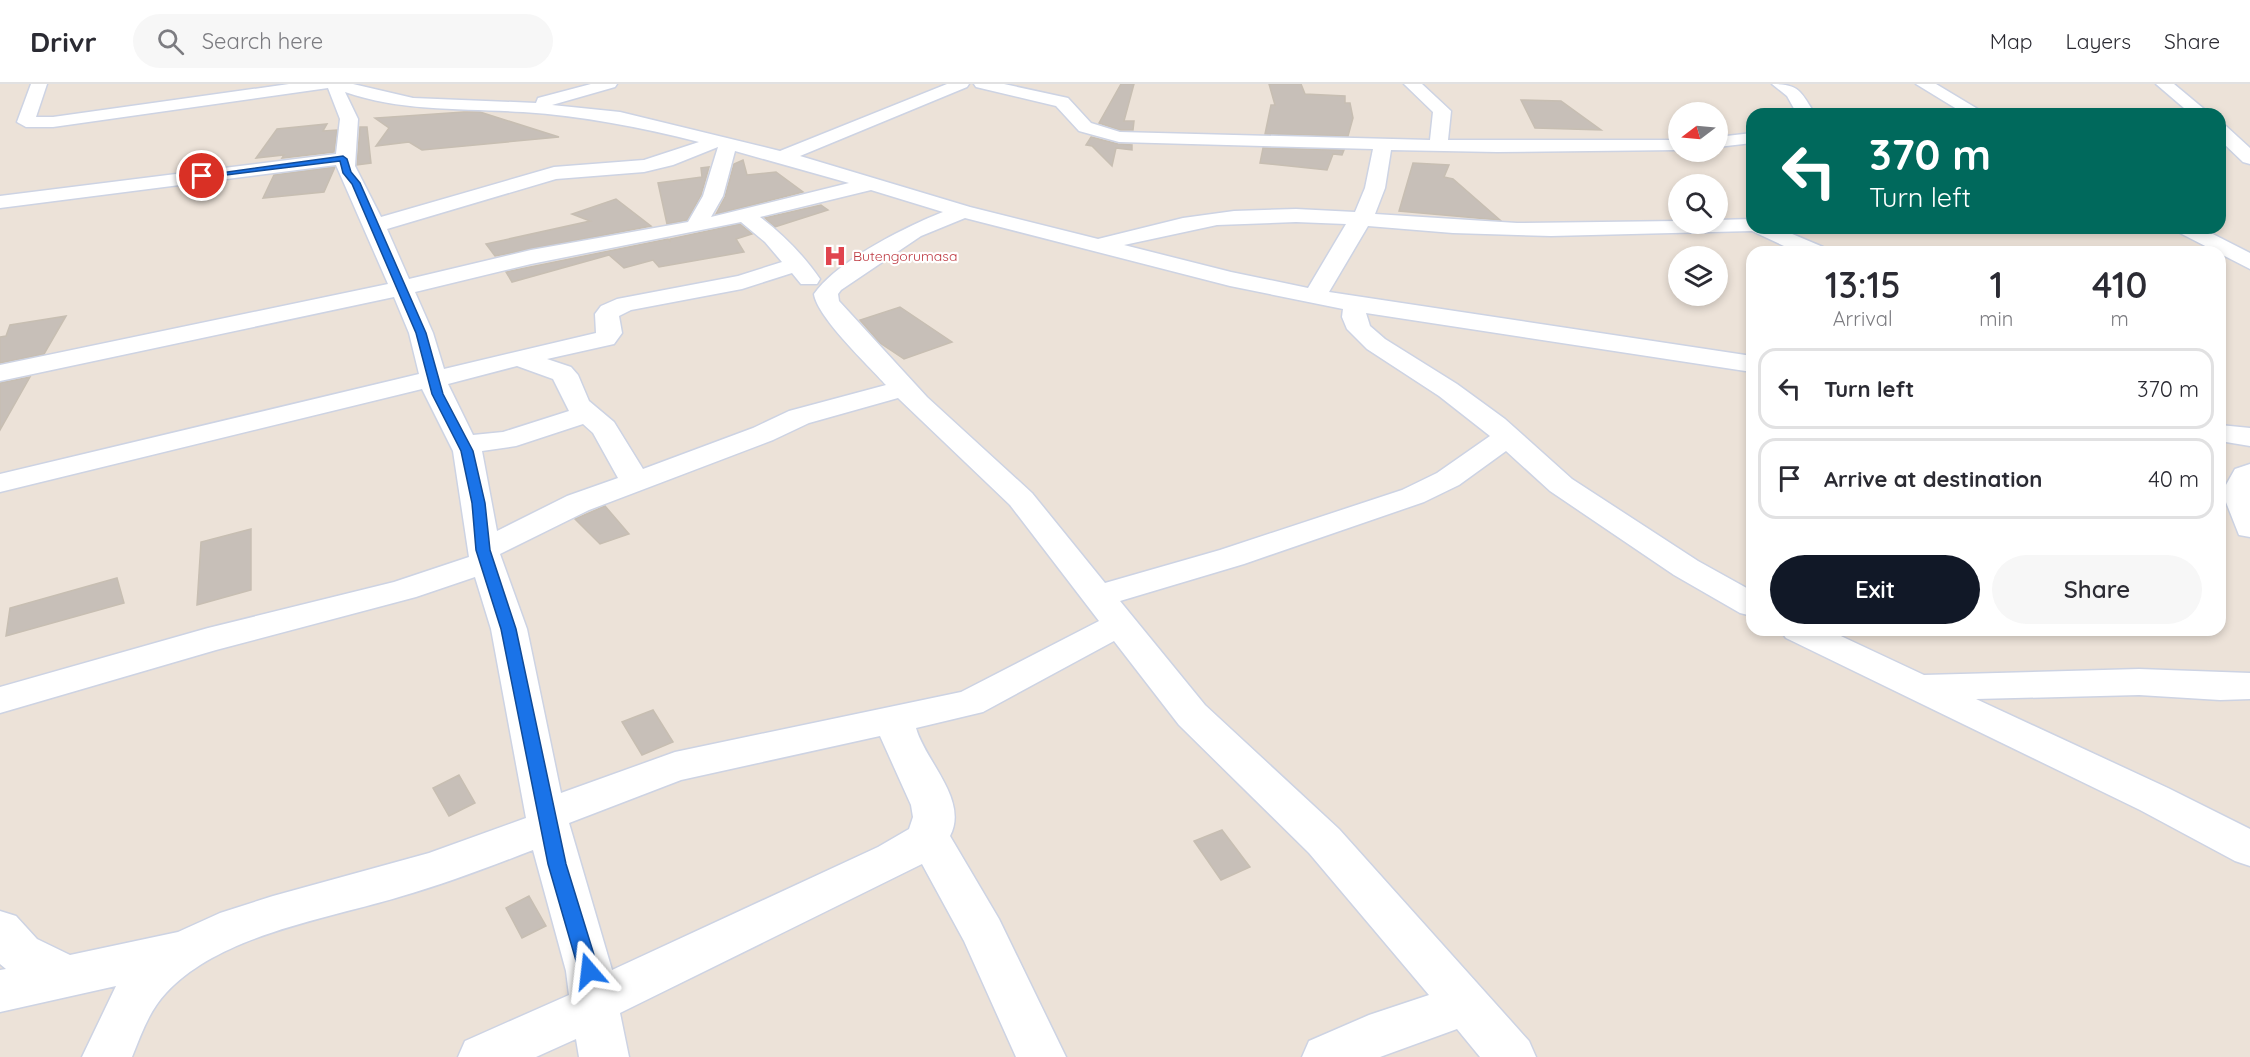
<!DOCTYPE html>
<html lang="en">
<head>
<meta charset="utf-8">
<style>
  body { margin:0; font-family:Quicksand,sans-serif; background:#f7f7f7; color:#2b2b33; height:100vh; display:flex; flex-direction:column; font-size:22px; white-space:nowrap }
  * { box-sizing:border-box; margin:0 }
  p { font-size:20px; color:#7c7c81 }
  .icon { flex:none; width:33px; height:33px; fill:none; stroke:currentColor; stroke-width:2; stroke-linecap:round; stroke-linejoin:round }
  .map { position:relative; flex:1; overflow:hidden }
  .sheet { position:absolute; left:1746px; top:162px; width:480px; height:390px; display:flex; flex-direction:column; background:#fff; border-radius:18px; box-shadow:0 3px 9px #0003 }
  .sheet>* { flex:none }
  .guide { position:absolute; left:1746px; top:24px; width:480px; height:126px; border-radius:18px; box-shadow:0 3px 9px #0003; background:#00695c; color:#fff; overflow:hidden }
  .needle { width:39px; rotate:254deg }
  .tools { position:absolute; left:1668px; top:18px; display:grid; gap:12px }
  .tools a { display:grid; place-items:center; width:60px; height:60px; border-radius:50%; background:#fff; box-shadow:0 3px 9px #0003; font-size:30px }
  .pin { position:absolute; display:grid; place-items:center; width:51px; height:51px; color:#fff; margin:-26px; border:3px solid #fff; border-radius:50%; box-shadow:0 2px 6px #0007 }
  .me { position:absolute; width:66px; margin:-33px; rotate:343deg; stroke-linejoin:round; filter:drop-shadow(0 0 4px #0008) }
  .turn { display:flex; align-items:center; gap:21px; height:126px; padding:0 24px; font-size:27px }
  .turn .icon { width:78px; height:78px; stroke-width:2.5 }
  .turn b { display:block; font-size:42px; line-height:51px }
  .eta { display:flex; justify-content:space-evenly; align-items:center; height:102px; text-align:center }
  .eta b { font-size:36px; font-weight:600; line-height:42px }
  .cta { display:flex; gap:12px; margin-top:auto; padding:12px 24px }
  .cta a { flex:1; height:69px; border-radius:36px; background:#111827; color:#fff; font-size:24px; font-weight:600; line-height:69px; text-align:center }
  .cta a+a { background:#f7f7f7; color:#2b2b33 }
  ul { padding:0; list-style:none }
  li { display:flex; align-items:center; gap:18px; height:81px; margin:0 12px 9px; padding:0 12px; border:3px solid #e1e1e2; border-radius:18px }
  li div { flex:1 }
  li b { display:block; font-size:22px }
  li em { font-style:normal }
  header { display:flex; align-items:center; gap:36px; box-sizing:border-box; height:84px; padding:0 30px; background:#fff; border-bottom:2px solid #e1e1e2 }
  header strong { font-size:28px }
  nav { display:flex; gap:33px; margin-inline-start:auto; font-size:21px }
  .search { width:420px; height:54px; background:#f7f7f7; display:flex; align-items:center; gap:15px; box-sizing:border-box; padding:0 21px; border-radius:33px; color:#7c7c81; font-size:22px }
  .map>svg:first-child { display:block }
</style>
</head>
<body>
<header>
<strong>Drivr</strong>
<div class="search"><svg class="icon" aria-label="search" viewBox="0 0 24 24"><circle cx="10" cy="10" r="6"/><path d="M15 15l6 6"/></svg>Search here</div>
<nav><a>Map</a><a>Layers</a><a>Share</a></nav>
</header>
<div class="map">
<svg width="2250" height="973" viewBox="0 0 2250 973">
  <rect width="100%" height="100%" fill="#ece2d8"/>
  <path fill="#c7bfb8" stroke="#c7beb2" stroke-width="1.5" d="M1121 0H1134L1124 37H1134L1133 46H1120L1099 39Z
    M1269 0H1301L1305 10 1345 12V19H1350L1353 34 1348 52 1265 50 1271 21H1275Z
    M1521 16 1561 17 1601 46 1535 44Z
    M464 28H480L559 53 422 66 409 58 376 62 389 44 375 34Z
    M327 40 323 47 337 46 334 68 282 74 284 71 256 74 277 45Z
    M360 43H367L371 79 357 81Z
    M1091 53 1118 60 1132 61V66L1116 64 1112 82 1092 62 1086 61Z
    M1263 64 1344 66 1342 71 1333 70 1327 86 1260 79Z
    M743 76 747 91 776 88 803 108 716 130 725 113 734 80Z
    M1413 79 1449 81 1444 93 1453 95 1500 136 1399 127Z
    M335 83 324 108 263 114 274 91Z
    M709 83 701 111 687 136 667 140 658 99 702 93 701 84Z
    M616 115 651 142 495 172 486 160 590 137 572 130Z
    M821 121 828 126 775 143 765 134Z
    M740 140 752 150 736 155 744 168 659 183 653 176 624 184 609 171 512 198 506 188 668 155 670 157V155Z
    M900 223 952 258 904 275 880 259 860 236Z
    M66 232 44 270 0 279V253L6 252 10 241Z
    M30 293 0 346V299Z
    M605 422 629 450 600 460 575 435Z
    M251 445V506L197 521 201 458Z
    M117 494 124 519 6 552 10 524Z
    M653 626 673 658 642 671 622 638Z
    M459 691 475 719 449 732 433 704Z
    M1222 746 1250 783 1221 796 1194 757Z
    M529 812 546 842 522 854 506 824Z"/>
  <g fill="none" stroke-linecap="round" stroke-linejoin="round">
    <g stroke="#cdd3e3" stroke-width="3">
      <path id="minor" d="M31 0H47L36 33H53L289 0H353L413 14 536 19 538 14 591 0H617L615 3 552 21 620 28 780 67 947 0H969L967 3 800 72 970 123 1098 155 1183 134 1234 127 1296 125 1355 128 1365 104 1373 65 1119 58 1079 47 1056 22 976 3 974 0H1004L1068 14 1091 39 1120 48 1430 56 1433 28 1404 0H1422L1451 27 1448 56H1678V66L1497 68 1391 66 1385 104 1375 130 1517 139 1678 137V140H1718V136L1752 135V144H1778L1823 163 1826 168H1797L1752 147 1551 152 1453 149 1368 142 1329 208 1752 272V288L1366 229 1370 242 1385 255 1457 300 1505 335 1572 395 1698 477 1752 507V532L1740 529 1674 491 1550 407 1506 367 1459 401 1424 418 1244 480 1120 517 1205 621 1339 745 1529 957 1536 973H1480L1457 945 1380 973H1302L1309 957 1369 931 1429 911 1309 769 1179 641 1114 557 983 628 916 644C925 677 969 716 950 752L999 835 1066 973H1016L964 857 922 780 620 929 629 973H579L576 955 536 973H458L465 957 569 911 566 887 533 766C489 783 445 800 399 813 326 835 219 851 166 909 149 927 141 951 132 973H82L116 902 0 928V886L6 885 0 880V827L16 832 37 855 70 871 178 848 220 829 273 812 429 769 526 734 491 545 475 493 416 513 216 566 0 629V603L208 544 394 498 469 473 453 367 422 305 0 408V390L419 290 409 249 394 213 0 297V281L388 200 336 81 0 124V112L336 70 340 35 328 4 53 43H26L17 38ZM345 8C403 28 462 24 523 28 583 32 640 43 699 58L644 76 554 83 381 133 355 82 358 35ZM718 63 703 112 688 138 531 166 409 195 387 145 556 95 644 88 673 81ZM735 67 849 99 711 133 723 112ZM871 106 943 128C905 143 837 177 814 210 817 233 869 282 886 301L789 327 753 344 643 385 614 338 589 317 578 291 571 283 547 275 614 260 622 249 619 232 631 226 742 205 792 189 801 200H817L820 195C804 172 784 151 760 133ZM965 134 1230 202 1343 225 1342 233 1347 245 1367 265 1439 312 1490 352 1437 389 1402 406 1220 466 1105 499 1032 409 927 313 839 217 838 210 841 206 921 152ZM741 138 765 158 782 178 738 192 617 215 601 222 595 230 596 249 444 285 433 249 415 208 531 180ZM1296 138 1346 140 1308 204 1231 188 1124 161 1217 141ZM517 282 553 295 569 327 503 348 473 351 448 300ZM898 314 1010 421 1099 537 961 608 675 668 561 709 527 545 500 470 589 426 773 356 809 339ZM583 340 593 349 618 394 567 412 497 447 482 367 516 362ZM880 652 911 721 913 733 909 745 878 763 612 886 569 739 681 696Z
        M1772 0C1800 0 1801 8 1815 30H1797L1787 12Z
        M1916 0H1936L1986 30H1965Z
        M2156 0H2174L2210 30H2191Z
        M2220 41 2226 42 2250 64V80L2243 78 2220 56Z
        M1752 49V59L1718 63V53Z
        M2174 144H2201L2250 169V185L2178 148Z
        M2220 341 2250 344V362L2220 357Z
        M2250 380V453L2239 451 2222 408 2235 385Z
        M1780 546H1828L1924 591 2139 585 2250 589V615L2220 616 2139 611 1976 615 2168 704 2250 745V782L2235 777 2140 726 1786 554Z"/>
    </g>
    <use href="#minor" fill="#fff" fill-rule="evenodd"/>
  </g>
  <path fill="#1a73e8" stroke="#114b97" stroke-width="1.5" d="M343 72 347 75 351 88 360 99 426 249 443 310 473 367 485 419 490 466 516 545 566 780 599 887 596 893 589 896 582 893 579 887 548 780 501 545 476 466 472 419 461 367 432 310 416 249 352 100 343 89 340 77 202 94 199 92Z"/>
  <defs>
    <g id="hospital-bare" transform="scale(1.8)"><path d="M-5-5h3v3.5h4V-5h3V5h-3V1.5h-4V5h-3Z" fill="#e0444e" stroke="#fff" stroke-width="2.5" paint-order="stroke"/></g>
  </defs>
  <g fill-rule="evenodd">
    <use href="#hospital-bare" x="835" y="172"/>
  </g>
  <g text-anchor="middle" stroke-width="4.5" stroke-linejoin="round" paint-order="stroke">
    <g font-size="14" fill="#be3a42" stroke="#fff" text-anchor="start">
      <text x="853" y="177">Butengorumasa</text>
    </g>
  </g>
</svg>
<div class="tools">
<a><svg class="needle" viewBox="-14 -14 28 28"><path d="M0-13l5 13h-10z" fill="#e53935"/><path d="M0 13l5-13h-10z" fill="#7c7c81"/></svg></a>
<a><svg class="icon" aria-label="search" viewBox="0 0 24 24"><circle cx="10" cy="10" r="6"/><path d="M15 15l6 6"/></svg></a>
<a><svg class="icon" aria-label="layers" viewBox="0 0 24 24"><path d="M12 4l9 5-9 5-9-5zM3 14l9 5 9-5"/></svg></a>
</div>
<div class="pin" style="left:202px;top:92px;background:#d93025"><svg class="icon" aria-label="arrive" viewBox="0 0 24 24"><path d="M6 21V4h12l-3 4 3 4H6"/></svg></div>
<svg class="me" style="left:589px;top:887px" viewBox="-20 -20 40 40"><path d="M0-17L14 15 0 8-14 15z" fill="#1a73e8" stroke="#fff" stroke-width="4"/></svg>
<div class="guide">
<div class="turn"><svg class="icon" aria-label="left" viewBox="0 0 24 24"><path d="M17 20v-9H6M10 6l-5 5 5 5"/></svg><div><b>370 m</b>Turn left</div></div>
</div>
<section class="sheet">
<div class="eta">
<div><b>13:15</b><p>Arrival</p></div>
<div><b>1</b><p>min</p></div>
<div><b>410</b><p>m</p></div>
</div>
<ul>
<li><svg class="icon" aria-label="left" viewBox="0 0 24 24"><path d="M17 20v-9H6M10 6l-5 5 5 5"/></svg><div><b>Turn left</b></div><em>370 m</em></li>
<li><svg class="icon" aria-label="arrive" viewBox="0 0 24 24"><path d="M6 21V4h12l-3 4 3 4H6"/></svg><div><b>Arrive at destination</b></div><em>40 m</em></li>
</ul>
<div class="cta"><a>Exit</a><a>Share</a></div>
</section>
</div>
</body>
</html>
